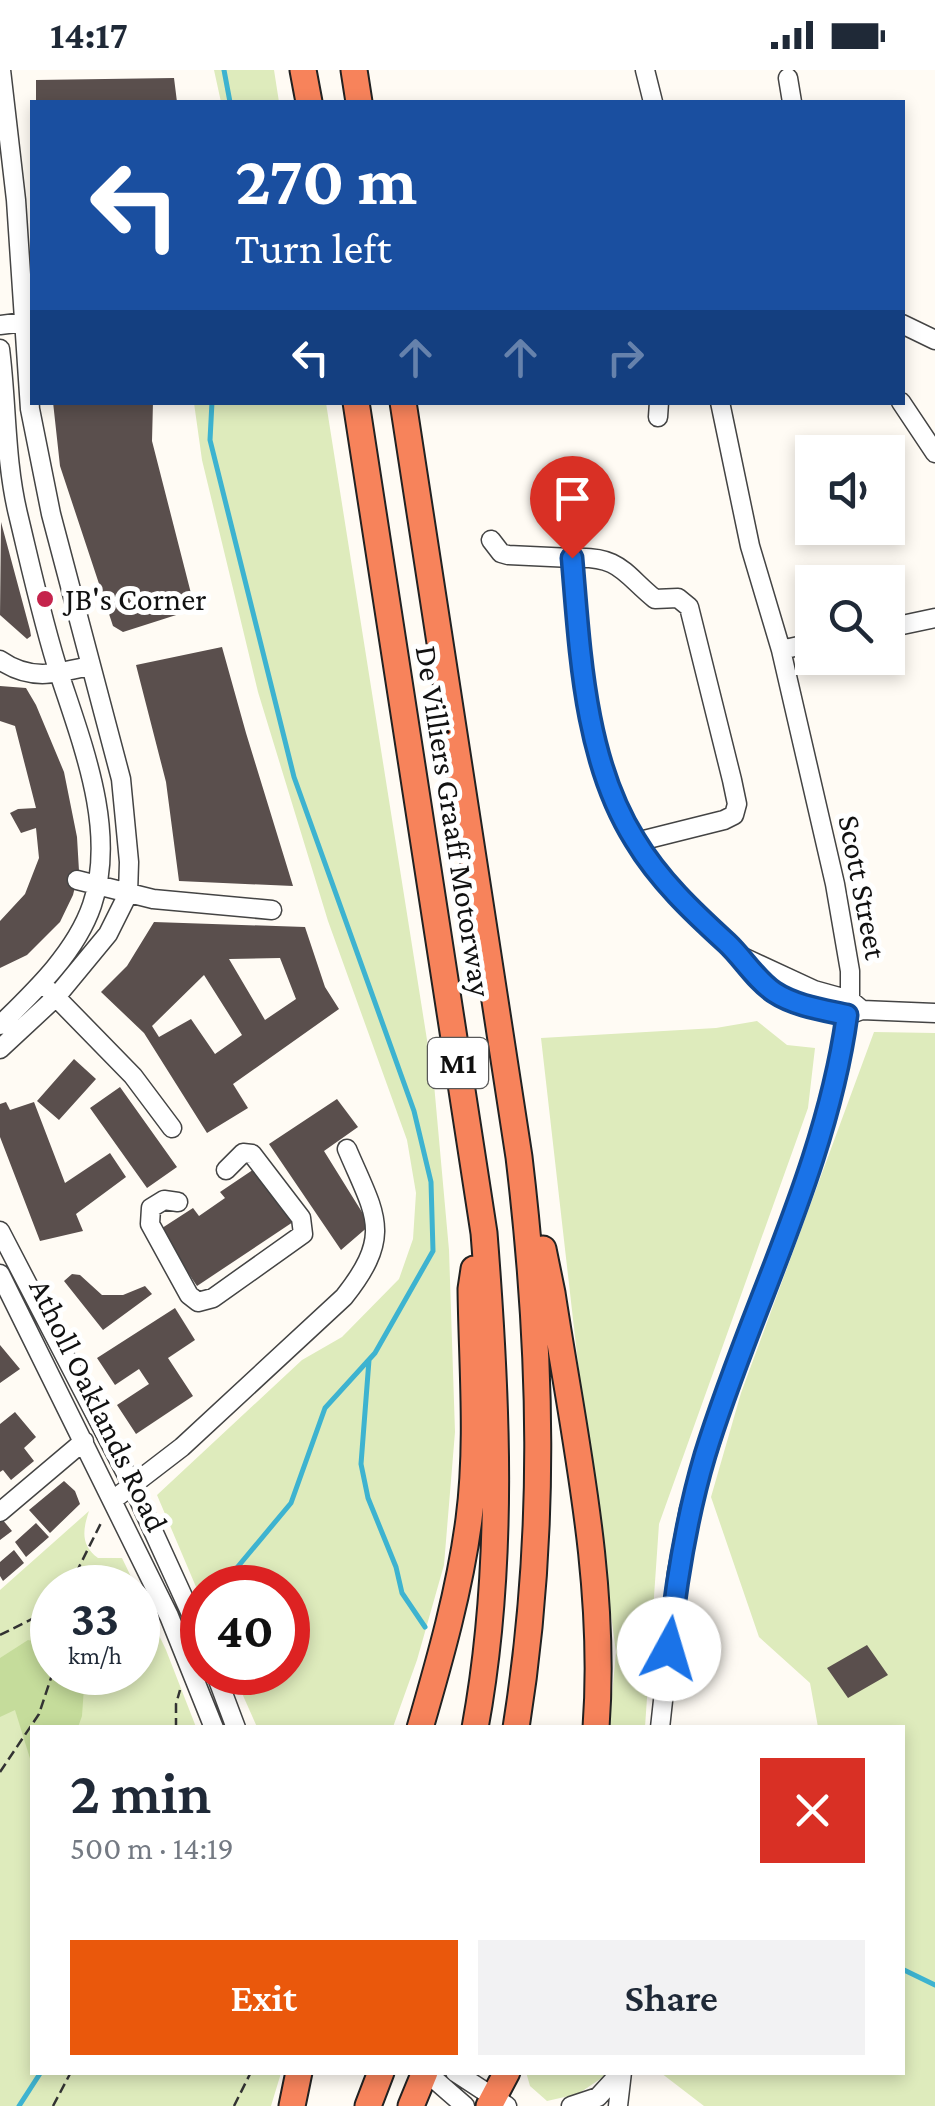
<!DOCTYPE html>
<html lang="en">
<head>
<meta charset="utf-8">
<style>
  body { margin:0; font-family:"Crimson Pro",serif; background:#f2f2f3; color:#1f2937; height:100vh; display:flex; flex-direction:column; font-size:38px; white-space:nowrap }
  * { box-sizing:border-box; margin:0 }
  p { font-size:32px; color:#747a83 }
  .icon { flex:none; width:55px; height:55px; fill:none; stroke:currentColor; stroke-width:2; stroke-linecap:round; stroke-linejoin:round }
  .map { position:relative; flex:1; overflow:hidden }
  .drawer { position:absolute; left:30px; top:1655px; width:875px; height:350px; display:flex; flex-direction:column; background:#fff; border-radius:0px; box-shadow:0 5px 15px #0003 }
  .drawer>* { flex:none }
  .top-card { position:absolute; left:30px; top:30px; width:875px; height:305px; border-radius:0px; box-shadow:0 5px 15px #0003; background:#1a4fa0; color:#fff; overflow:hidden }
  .controls { position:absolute; left:795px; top:365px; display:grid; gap:20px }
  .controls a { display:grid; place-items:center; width:110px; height:110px; border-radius:0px; background:#fff; box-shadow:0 5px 15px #0003; font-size:50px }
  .speed { position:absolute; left:30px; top:1495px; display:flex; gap:20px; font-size:50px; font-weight:700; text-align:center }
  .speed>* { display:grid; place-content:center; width:130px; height:130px; border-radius:50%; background:#fff; box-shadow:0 5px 15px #0003; line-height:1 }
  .speed small { font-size:25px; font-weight:400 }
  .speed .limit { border:15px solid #d22; background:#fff; color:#111 }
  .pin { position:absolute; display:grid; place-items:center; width:85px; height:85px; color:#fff; margin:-102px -42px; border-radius:50% 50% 50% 0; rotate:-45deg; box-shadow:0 0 10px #0007 }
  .pin .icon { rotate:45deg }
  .me { position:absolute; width:110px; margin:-55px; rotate:6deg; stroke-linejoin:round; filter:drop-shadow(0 0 8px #0008) }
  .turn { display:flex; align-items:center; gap:35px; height:210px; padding:0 40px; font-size:45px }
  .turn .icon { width:130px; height:130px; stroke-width:2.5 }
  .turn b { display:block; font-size:70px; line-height:85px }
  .lanes { display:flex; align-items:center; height:95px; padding:0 40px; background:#0003; justify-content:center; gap:50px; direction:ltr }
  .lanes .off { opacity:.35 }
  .round { display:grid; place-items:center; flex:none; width:105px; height:105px; border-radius:0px; background:#f2f2f3 }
  .headline { display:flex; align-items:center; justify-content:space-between; height:170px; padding:0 40px }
  h1 { font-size:60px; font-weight:600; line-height:75px }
  .cta { display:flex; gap:20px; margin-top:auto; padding:20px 40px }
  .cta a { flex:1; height:115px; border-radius:0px; background:#ea580c; color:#fff; font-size:40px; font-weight:600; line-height:115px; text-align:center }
  .cta a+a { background:#f2f2f3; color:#1f2937 }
  .status { display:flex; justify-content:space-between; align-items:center; height:70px; padding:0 50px; background:#fff; direction:ltr }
  .status svg { height:28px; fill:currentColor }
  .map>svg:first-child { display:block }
</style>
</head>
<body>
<div class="status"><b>14:17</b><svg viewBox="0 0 49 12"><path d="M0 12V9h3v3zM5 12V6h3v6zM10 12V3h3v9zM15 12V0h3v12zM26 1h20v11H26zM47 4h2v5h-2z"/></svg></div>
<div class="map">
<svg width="935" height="2036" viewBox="0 0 935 2036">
  <rect width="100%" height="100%" fill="#fffbf4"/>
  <path fill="#deebbc" d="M214 0H274L279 32H221Z
    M194 333H326L434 1014 449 1180 455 1362 444 1495 417 1590 393 1657H257L233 1603 288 1602V1518H202V1531L157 1425 302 1290 342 1267 399 1209 413 1169 416 1123 407 1070 328 851 258 622 202 390Z
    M757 951 787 975 815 978 808 1038 659 1454 645 1657H609L616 1582 583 1337 541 968 716 958Z
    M874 962 935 963V2036H704L661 2003 902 2002V1658L818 1657 810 1613 759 1567 711 1427 741 1323Z
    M89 1441C83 1459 80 1475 98 1488H122L136 1517 52 1518V1602H138V1521L166 1580 196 1657 32 1658V2002L281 2003 271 2036H0V1520Z
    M526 2002 609 2003 578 2024 547 2031 530 2016Z"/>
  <path fill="#c5dc9b" d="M28 1570 52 1576V1602L85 1603 82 1646 78 1657 32 1658V1695L15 1640 0 1647V1588Z"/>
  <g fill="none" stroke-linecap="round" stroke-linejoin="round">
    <path stroke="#3db3d0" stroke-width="5" d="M224 0 230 32
      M212 332 210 370 294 707 414 1041 431 1112 433 1181 375 1283 325 1338 291 1433 220 1518
      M369 1290 361 1394 368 1428 396 1497 402 1523 425 1557
      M902 1899 935 1915
      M19 2036 41 2002"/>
  </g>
  <path fill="#5a4f4d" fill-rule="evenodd" d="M174 8 177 32H36V10Z
    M53 332H153L152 371 195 539 123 562 113 556 60 396Z
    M1 452 30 560 31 566 27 569 0 545Z
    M222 577 246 663 293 816 179 811 166 712 136 595Z
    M0 616 26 618 36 635 64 702 77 767 79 801 73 825 60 852 27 885 0 898V851L25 824 39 788 36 758 21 763 10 743 18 739 36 738 15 656 0 651Z
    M154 852 305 857 325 917 339 939 233 1014 248 1038 207 1063 144 963 101 922 127 896ZM280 888 296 929 265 950 229 889ZM204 905 242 965 215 984 191 949 159 967 152 956Z
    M74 989 96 1009 59 1050 37 1031Z
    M120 1017 177 1097 147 1118 90 1038Z
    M337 1029 358 1057 324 1081 370 1155 341 1180 269 1074Z
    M6 1032 10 1040 34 1032 65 1113 110 1083 126 1107 76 1144 83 1161 40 1171 0 1067V1034Z
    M257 1097 293 1152 197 1216 159 1160 193 1138 199 1146 225 1128 220 1122Z
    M72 1204 80 1205 102 1225H123L145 1216 152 1224 103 1260 64 1211Z
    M175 1238 195 1270 168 1288 193 1326 136 1364 117 1335 149 1314 139 1299 115 1315 97 1288Z
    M0 1275 20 1299 0 1313Z
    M15 1342 36 1367 24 1378 34 1391 11 1410 3 1400 0 1402V1354Z
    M64 1411 75 1421 80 1434 50 1463 29 1440Z
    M2 1449 12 1461 0 1470V1451Z
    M36 1453 49 1467 26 1487 15 1472Z
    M14 1480 24 1493 3 1511 0 1506V1492Z
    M867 1575 888 1605 848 1628 827 1598Z"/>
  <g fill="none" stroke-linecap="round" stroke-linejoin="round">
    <g stroke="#444" stroke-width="21">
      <path id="minor" d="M645 0 653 32
        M788 8 792 32
        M902 254 935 270
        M0 255 32 251
        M0 279C7 334 5 390 18 444 31 498 43 554 60 606 83 676 117 762 92 835 76 882 35 921 0 955
        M901 332 935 383
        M658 347 659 332
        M491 470 501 483 508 485 572 488
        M888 558 935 548
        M781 580 812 573
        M0 590C30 611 56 604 89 596
        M636 772 724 750 734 745 737 734 732 710 689 537 678 528 655 529C624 504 620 485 572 488 580 581 584 689 635 770 659 810 692 842 727 873 744 888 755 910 774 922 795 936 824 940 847 945
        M77 810 153 829 272 840
        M745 888 814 920 850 930 862 940
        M50 921 133 1006 172 1058
        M851 944 862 940 935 943
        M0 979 56 927 108 864 128 824 129 792 121 709 51 444 30 339 16 130 1 0
        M178 1132 164 1130 151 1138 150 1154 189 1225 198 1232 213 1228 303 1164 301 1148 252 1084 243 1083 226 1100
        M0 1161 133 1417 202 1568
        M0 1204 169 1546 214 1658
        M113 1430 182 1377 344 1227C394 1164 375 1145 347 1079
        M0 1442 84 1371
        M215 1602 236 1658
        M660 1658 677 1503 689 1440 723 1333 816 1082 837 1007 850 930V901L835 814 781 580 750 476 720 332
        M426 2002 465 2036
        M455 2002 507 2036
        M571 2036 598 2027 621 2002
        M618 2036 622 2002"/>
    </g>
    <g stroke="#222" stroke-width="29">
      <path id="highway" d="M303 0 309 32
        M354 0 359 32
        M356 332 484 1163C497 1327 505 1495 475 1658
        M403 332 519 1087C542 1280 547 1464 516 1658
        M543 1179 552 1223C574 1367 607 1511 596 1658
        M420 1658C440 1589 460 1519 469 1449 479 1373 472 1294 471 1219L474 1199
        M292 2036 299 2002
        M368 2036 381 2002
        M411 2036 425 2002
        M489 2036 507 2002"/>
    </g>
    <path stroke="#333" stroke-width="2.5" stroke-dasharray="10 5" stroke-linecap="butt" d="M70 1518 74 1509
      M73 1518 76 1503 101 1453
      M0 1565 52 1539
      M176 1658V1634L180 1620
      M0 1702 39 1644 53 1602
      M53 2036 71 2002
      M234 2036 251 2002"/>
    <use href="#minor" stroke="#fff" stroke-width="18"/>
    <use href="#highway" stroke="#f7835b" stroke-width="25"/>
  </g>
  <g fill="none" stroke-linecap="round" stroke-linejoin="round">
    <g stroke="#114b97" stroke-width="25">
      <path id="route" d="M572 488C580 581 584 689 635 770 659 810 693 842 727 873 743 888 756 910 774 922 795 936 824 940 847 945 826 1099 750 1238 705 1385 686 1449 676 1513 669 1579"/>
    </g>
    <use href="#route" stroke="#1a73e8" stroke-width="18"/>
  </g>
  <circle fill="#c5244c" stroke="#fff" stroke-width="4" cx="45" cy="529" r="10"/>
  <g text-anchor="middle" stroke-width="10" stroke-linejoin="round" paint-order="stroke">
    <rect fill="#fff" stroke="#585858" stroke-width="2.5" x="428" y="968" width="60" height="50" rx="8"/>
    <g font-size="30" font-weight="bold" fill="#111">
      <text x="458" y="1003">M1</text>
    </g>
    <g font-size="32" fill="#111" stroke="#fff" text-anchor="start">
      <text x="65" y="540">JB's Corner</text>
    </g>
    <g font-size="32" fill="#111" stroke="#fff">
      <text transform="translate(454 751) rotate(81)" y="11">De Villiers Graaff Motorway</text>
      <text transform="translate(863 817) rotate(79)" y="11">Scott Street</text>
      <text transform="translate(99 1335) rotate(64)" y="11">Atholl Oaklands Road</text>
    </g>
  </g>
</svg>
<div class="controls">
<a><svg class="icon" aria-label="sound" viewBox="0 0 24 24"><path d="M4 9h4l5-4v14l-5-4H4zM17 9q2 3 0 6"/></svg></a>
<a><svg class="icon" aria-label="search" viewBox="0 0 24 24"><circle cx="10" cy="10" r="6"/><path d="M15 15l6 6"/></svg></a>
</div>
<div class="speed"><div>33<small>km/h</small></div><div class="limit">40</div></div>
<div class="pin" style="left:572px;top:488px;background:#d93025"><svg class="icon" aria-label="arrive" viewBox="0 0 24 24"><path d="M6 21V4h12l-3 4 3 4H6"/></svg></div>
<svg class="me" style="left:669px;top:1579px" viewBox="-20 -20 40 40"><circle r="19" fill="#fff"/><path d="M0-13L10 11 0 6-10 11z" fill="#1a73e8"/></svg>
<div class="top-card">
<div class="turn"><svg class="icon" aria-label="left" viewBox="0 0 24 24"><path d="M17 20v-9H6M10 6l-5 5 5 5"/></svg><div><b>270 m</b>Turn left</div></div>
<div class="lanes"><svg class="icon" aria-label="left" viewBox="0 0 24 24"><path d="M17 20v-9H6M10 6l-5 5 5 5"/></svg><svg class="icon off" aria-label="ahead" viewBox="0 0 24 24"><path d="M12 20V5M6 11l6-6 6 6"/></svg><svg class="icon off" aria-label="ahead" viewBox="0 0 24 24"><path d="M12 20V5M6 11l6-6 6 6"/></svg><svg class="icon off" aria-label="right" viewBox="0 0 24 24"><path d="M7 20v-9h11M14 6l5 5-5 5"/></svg></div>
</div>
<section class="drawer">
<div class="headline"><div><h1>2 min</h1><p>500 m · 14:19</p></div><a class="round" style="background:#d93025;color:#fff"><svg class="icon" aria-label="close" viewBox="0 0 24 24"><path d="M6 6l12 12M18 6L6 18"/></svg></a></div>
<div class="cta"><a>Exit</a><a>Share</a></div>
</section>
</div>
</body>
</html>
